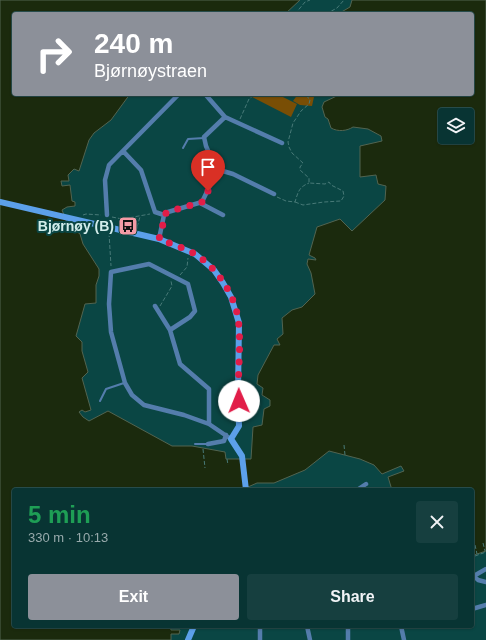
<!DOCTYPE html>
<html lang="en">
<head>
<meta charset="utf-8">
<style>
  body { margin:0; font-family:Helvetica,sans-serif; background:#163f3f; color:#f1f3f6; height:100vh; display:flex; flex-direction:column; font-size:15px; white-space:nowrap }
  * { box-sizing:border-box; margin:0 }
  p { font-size:13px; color:#98aaac }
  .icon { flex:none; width:22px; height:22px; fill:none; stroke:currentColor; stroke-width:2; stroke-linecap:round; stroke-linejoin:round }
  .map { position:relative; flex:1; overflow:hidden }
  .drawer { position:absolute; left:12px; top:488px; width:462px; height:140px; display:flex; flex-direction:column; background:#083433; border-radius:4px; box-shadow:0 1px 3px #0004,0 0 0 1px #294f4e }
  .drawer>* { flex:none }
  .hud { position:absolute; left:12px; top:12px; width:462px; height:84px; border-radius:4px; box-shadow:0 1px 3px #0004,0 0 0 1px #294f4e; background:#8c9099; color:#fff; overflow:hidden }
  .buttons { position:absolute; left:438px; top:108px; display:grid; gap:8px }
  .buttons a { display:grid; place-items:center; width:36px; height:36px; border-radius:4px; background:#083433; box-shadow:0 1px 3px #0004,0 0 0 1px #294f4e; font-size:20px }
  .pin { position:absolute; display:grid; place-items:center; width:34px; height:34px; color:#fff; margin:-41px -17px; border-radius:50% 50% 50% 0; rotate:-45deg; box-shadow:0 0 4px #0007 }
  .pin .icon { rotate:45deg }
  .me { position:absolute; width:44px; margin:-22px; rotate:359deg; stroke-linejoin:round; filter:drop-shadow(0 0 3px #0008) }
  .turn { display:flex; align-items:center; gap:14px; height:84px; padding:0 16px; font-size:18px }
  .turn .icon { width:52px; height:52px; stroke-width:2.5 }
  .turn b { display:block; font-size:28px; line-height:34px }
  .round { display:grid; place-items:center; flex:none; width:42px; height:42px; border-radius:4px; background:#163f3f }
  .head { display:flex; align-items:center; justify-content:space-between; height:68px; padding:0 16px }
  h1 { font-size:24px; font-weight:700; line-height:30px; color:#1e9e55 }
  .cta { display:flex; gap:8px; margin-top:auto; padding:8px 16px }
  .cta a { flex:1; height:46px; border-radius:4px; background:#8c9099; color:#fff; font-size:16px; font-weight:700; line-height:46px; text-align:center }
  .cta a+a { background:#163f3f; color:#f1f3f6 }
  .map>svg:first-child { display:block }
</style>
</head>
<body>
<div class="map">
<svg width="486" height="640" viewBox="0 0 486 640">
  <rect width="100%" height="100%" fill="#0a4644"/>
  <path fill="#794e05" d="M246 94H277L297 104 291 117Z
    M298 94 314 97 312 106 300 105 293 101Z"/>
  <path fill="#1b2a0d" stroke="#526450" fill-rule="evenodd" d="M0 0H300L285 14H14V94H130L111 120 94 133 89 140 79 171 74 169 68 175 69 181H61L62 186 70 185 72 201 75 202V206L67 207 62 210 68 225 80 234 83 244 99 269V276L96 285V303L85 304 76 336 82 342V351L88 372 82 378 91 410 85 412 82 410 79 412 83 417 89 421 108 411 172 446H192L225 452 226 459H251L253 427 262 425 264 409 270 406V400L262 395 263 388 257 384 258 375 274 345H280L277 339 283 334 282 318 292 310 302 307 315 294 311 273 307 264 308 259 316 260 315 258 309 255 317 227 340 219 352 231 385 200 386 186 378 184 376 175 360 177V146L382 141 381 136 368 129 353 127C347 131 338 132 331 128L328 119 325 117 322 107 324 102 341 94H472V14H338L350 7 352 0H486V551L474 555 473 561 472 562V490H392L388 477 404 471 401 466 382 474 374 465 360 459 329 451 305 470 274 483H257L241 490H14V626H170L171 630H180L179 634H171V640H0ZM445 115H467V137H445Z"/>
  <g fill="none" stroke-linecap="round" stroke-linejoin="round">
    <path stroke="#487a78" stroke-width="1" stroke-dasharray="4 2" stroke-linecap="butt" d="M295 14 305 2 310 0
      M326 14 337 8 344 0
      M246 94 250 97
      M240 119 249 99 255 94
      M277 197 286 201 295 202C298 192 299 187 309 183
      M295 202 303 205 324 202 341 201 344 196 343 191 331 185 329 182 325 184 309 183V178L300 170V167L303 163 292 153 289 147 288 142 293 123 301 111 309 104 310 100 308 98V96L313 94
      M83 215 86 214 101 215
      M112 217 122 219 150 214
      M126 219 130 225
      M129 226 138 228
      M137 227 140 217
      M109 233 111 266
      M180 275 187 267 188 258
      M160 306 172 286 171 281
      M344 445 345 455
      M203 449 205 468
      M227 459 228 465
      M483 543 485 551
      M475 545 477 554
      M475 556 486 552"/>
    <path stroke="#547dac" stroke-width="2" d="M183 148 188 139 204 138
      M100 401 106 389 124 383
      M195 444H208"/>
    <path stroke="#547dac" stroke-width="4.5" d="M205 94 225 117 282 143
      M225 117 204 137 206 146 216 169 233 174 274 194
      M123 151 141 170 155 212 164 215 159 239
      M200 203 223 215
      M107 215 105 180 109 165 179 94
      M164 215 168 212 202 202 216 173V169
      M155 306 170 330
      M209 424V389L180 364 170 330 190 317 195 311 188 284 149 264 111 272 109 304 111 332 125 383 132 395 144 405 184 415 209 424 231 439
      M208 444 224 441 226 435
      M357 490 366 484
      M474 576 478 580 486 582
      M472 577 486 569
      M472 609 486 605
      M260 626V640
      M307 626 310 640
      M348 626V640
      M401 626 404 640"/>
    <path stroke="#5ca0ea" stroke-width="6" d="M0 202 159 239 195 254 214 270 223 283 231 297 239 323 238 391 239 426 231 439 242 456 246 490
      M188 640 194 626"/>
  </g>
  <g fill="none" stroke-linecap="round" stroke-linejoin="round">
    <path stroke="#e11d48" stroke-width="7" stroke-dasharray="0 12.6" d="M208 191 202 202 171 211 166 213 159 239C171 244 184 248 195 254 219 269 238 299 239 328 241 352 237 376 239 401"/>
  </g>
  <defs>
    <g id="bus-square" transform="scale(1)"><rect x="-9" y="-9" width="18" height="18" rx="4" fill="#f49aa5" stroke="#0a4644"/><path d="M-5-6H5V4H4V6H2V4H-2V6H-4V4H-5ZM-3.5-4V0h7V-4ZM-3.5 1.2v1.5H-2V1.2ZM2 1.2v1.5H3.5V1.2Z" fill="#111"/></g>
  </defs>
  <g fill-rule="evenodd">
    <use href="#bus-square" x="128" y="226"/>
  </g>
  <g text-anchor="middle" stroke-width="4" stroke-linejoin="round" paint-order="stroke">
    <g font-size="14" font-weight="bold" fill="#d2edeb" stroke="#0a4644" text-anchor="end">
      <text x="114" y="231">Bjørnøy (B)</text>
    </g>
  </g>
</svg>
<div class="buttons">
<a><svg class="icon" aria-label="layers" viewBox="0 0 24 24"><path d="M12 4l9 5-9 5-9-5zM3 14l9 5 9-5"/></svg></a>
</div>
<div class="pin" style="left:208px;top:191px;background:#d93025"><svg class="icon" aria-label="arrive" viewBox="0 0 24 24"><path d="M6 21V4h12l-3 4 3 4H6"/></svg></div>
<svg class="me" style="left:239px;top:401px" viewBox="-20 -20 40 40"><circle r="19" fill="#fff"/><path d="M0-13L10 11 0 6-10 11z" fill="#e11d48"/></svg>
<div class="hud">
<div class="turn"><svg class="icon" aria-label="right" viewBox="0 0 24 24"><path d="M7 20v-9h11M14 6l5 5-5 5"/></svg><div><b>240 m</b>Bjørnøystraen</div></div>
</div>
<section class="drawer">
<div class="head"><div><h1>5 min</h1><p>330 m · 10:13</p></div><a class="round"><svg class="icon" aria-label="close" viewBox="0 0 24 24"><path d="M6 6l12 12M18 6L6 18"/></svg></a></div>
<div class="cta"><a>Exit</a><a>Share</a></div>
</section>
</div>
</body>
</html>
